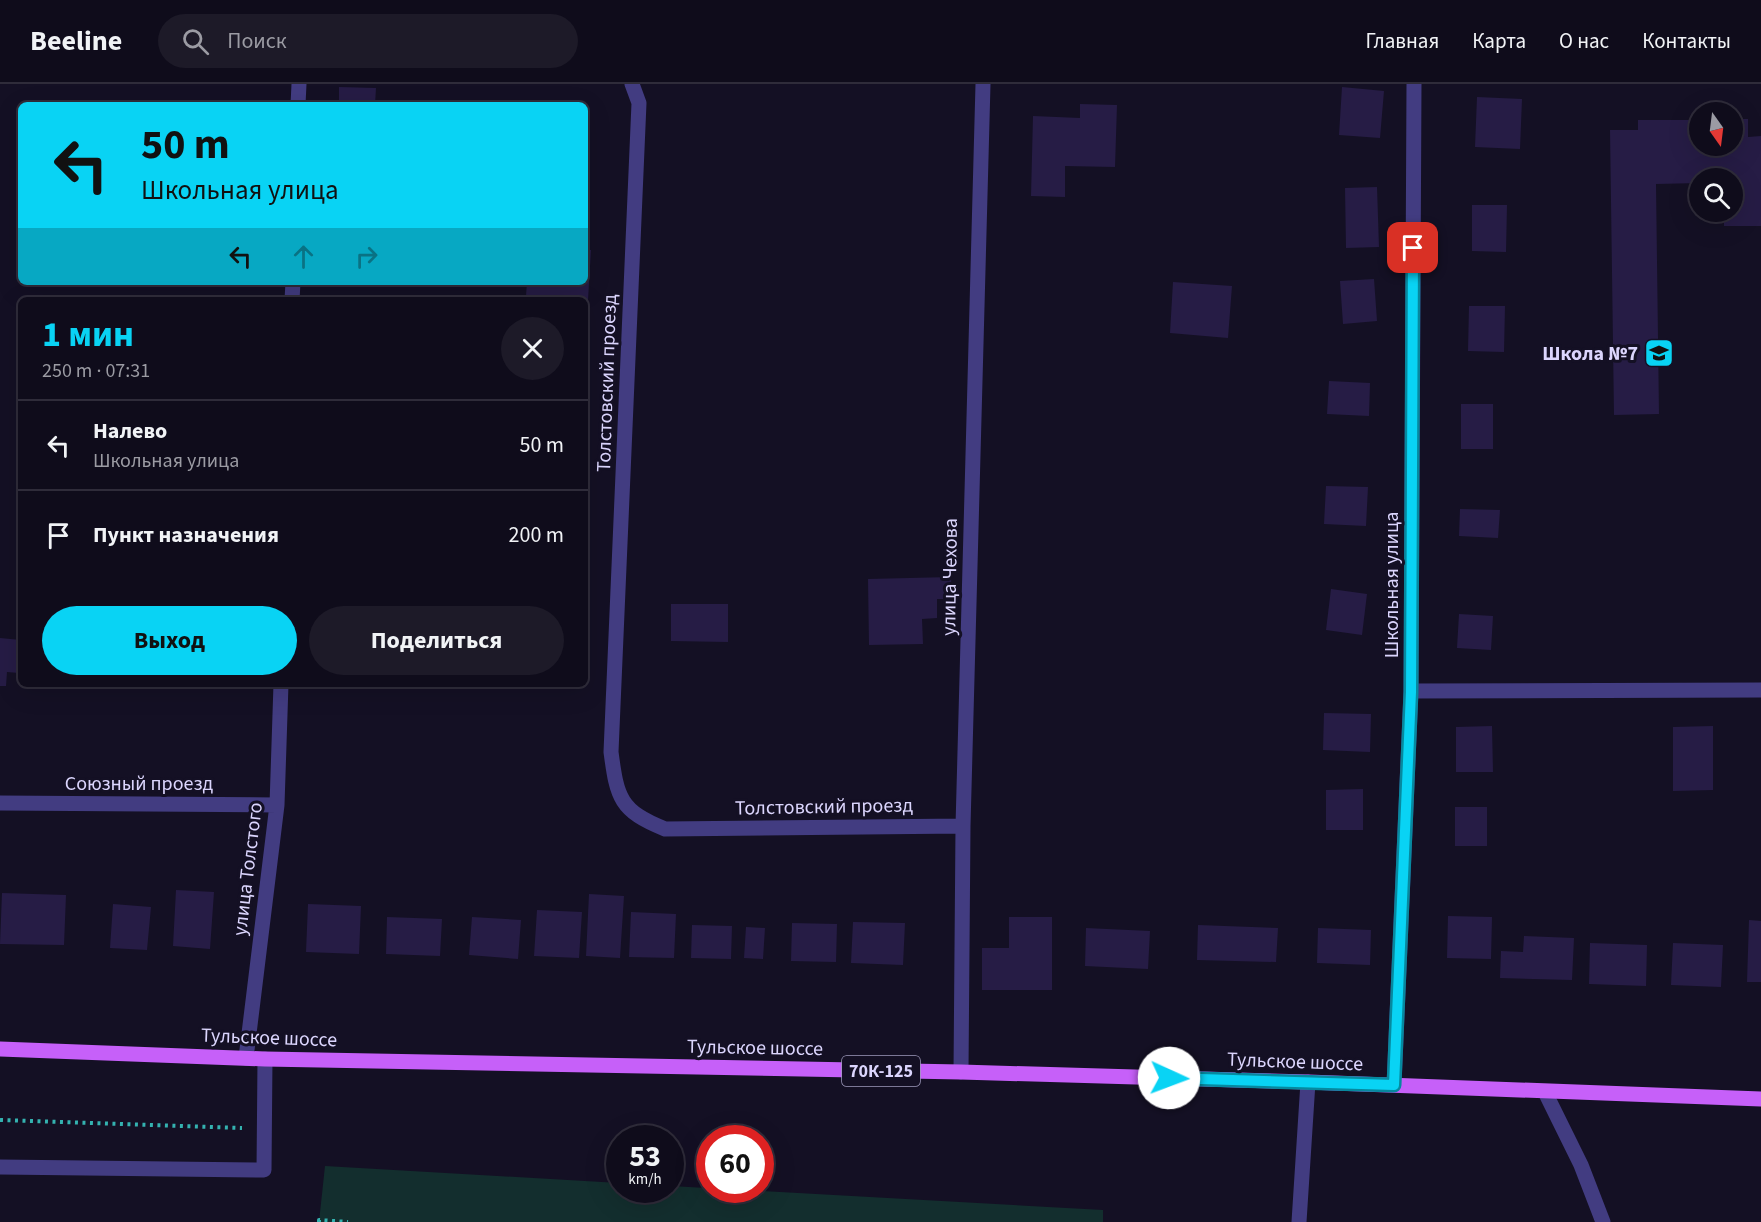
<!DOCTYPE html>
<html lang="ru">
<head>
<meta charset="utf-8">
<style>
  body { margin:0; font-family:"Source Sans 3",sans-serif; background:#1d1a28; color:#f1f3f6; height:100vh; display:flex; flex-direction:column; font-size:22px; white-space:nowrap }
  * { box-sizing:border-box; margin:0 }
  p { font-size:20px; color:#9b9ba3 }
  .icon { flex:none; width:33px; height:33px; fill:none; stroke:currentColor; stroke-width:2; stroke-linecap:round; stroke-linejoin:round }
  .map { position:relative; flex:1; overflow:hidden }
  .side { position:absolute; left:18px; top:213px; width:570px; height:390px; display:flex; flex-direction:column; background:#0f0c1b; border-radius:9px; box-shadow:0 6px 24px #0002,0 0 0 2px #2f2c3a }
  .side>* { flex:none }
  .top-card { position:absolute; left:18px; top:18px; width:570px; height:183px; border-radius:9px; box-shadow:0 6px 24px #0002,0 0 0 2px #2f2c3a; background:#09d3f4; color:#111; overflow:hidden }
  .needle { width:39px; rotate:166deg }
  .controls { position:absolute; left:1689px; top:18px; display:grid; gap:12px }
  .controls a { display:grid; place-items:center; width:54px; height:54px; border-radius:50%; background:#0f0c1b; box-shadow:0 6px 24px #0002,0 0 0 2px #2f2c3a; font-size:30px }
  .speed { position:absolute; left:606px; top:1041px; display:flex; gap:12px; font-size:30px; font-weight:700; text-align:center }
  .speed>* { display:grid; place-content:center; width:78px; height:78px; border-radius:50%; background:#0f0c1b; box-shadow:0 6px 24px #0002,0 0 0 2px #2f2c3a; line-height:1 }
  .speed small { font-size:15px; font-weight:400 }
  .speed .limit { border:9px solid #d22; background:#fff; color:#111 }
  .pin { position:absolute; display:grid; place-items:center; width:51px; height:51px; color:#fff; margin:-26px; border-radius:12px; box-shadow:0 3px 9px #0006 }
  .me { position:absolute; width:66px; margin:-33px; rotate:92deg; stroke-linejoin:round; filter:drop-shadow(0 0 4px #0008) }
  .turn { display:flex; align-items:center; gap:21px; height:126px; padding:0 24px; font-size:27px }
  .turn .icon { width:78px; height:78px; stroke-width:2.5 }
  .turn b { display:block; font-size:42px; line-height:51px }
  .lanes { display:flex; align-items:center; height:57px; padding:0 24px; background:#0003; justify-content:center; gap:30px; direction:ltr }
  .lanes .off { opacity:.35 }
  .round { display:grid; place-items:center; flex:none; width:63px; height:63px; border-radius:32px; background:#1d1a28 }
  .overview { display:flex; align-items:center; justify-content:space-between; height:102px; padding:0 24px }
  h1 { font-size:36px; font-weight:700; line-height:45px; color:#09d3f4 }
  .primary-button { display:flex; gap:12px; margin-top:auto; padding:12px 24px }
  .primary-button a { flex:1; height:69px; border-radius:36px; background:#09d3f4; color:#111; font-size:24px; font-weight:700; line-height:69px; text-align:center }
  .primary-button a+a { background:#1d1a28; color:#f1f3f6 }
  ul { padding:0; list-style:none }
  li { display:flex; align-items:center; gap:18px; height:90px; padding:0 24px; border-top:2px solid #2f2c3a }
  li div { flex:1 }
  li b { display:block; font-size:22px }
  li em { font-style:normal }
  header { display:flex; align-items:center; gap:36px; box-sizing:border-box; height:84px; padding:0 30px; background:#0f0c1b; border-bottom:2px solid #2f2c3a }
  header strong { font-size:28px }
  nav { display:flex; gap:33px; margin-inline-start:auto; font-size:21px }
  .search { width:420px; height:54px; background:#1d1a28; display:flex; align-items:center; gap:15px; box-sizing:border-box; padding:0 21px; border-radius:33px; color:#9b9ba3; font-size:22px }
  .map>svg:first-child { display:block }
</style>
</head>
<body>
<header>
<strong>Beeline</strong>
<div class="search"><svg class="icon" aria-label="search" viewBox="0 0 24 24"><circle cx="10" cy="10" r="6"/><path d="M15 15l6 6"/></svg>Поиск</div>
<nav><a>Главная</a><a>Карта</a><a>О нас</a><a>Контакты</a></nav>
</header>
<div class="map">
<svg width="1761" height="1138" viewBox="0 0 1761 1138">
  <rect width="100%" height="100%" fill="#141024"/>
  <path fill="#132e2e" d="M325 1082 619 1099 620 1106H670L671 1102 1103 1126V1138H319Z"/>
  <path fill="#261c45" d="M339 3 376 4 375 21H339Z
    M1342 3 1384 7 1380 54 1339 51Z
    M1477 13 1522 15 1520 65 1475 63Z
    M1080 20 1117 21 1115 83 1065 82V113L1031 112 1033 32 1080 34Z
    M1732 35H1748V53L1761 52V142H1724V128H1732V94H1700V99L1656 100 1659 330 1614 331 1610 46H1638V36H1700V62H1732Z
    M1377 103 1379 163 1346 164 1345 104Z
    M1472 121H1507L1506 168 1472 167Z
    M585 166H591L588 216 526 212 527 198H585Z
    M1374 195 1377 237 1343 240 1340 197Z
    M1173 198 1232 202 1228 254 1170 249Z
    M1469 222H1505L1504 268 1468 267Z
    M1329 297 1370 299 1369 332 1327 330Z
    M1461 320H1493V365H1461Z
    M1326 402 1368 403 1366 442 1324 440Z
    M1460 425 1500 426 1498 454 1459 452Z
    M951 493 952 515H937V534L922 535 923 560 869 561 868 495Z
    M1331 505 1367 510 1362 551 1326 546Z
    M671 520H728V558L671 557Z
    M1459 530 1493 532 1491 566 1457 564Z
    M0 554 21 556 19 589 7 588 6 602H0Z
    M1324 629 1371 630 1370 668 1323 666Z
    M1492 642 1493 688H1456V643Z
    M1713 642V706L1673 707V643Z
    M1363 705V746H1326V706Z
    M1455 723H1487V762H1455Z
    M176 806 214 808 210 865 173 862Z
    M2 809 66 811 64 861 0 860Z
    M589 810 624 812 620 874 586 872Z
    M113 820 151 823 147 866 110 864Z
    M308 820 361 822 359 870 306 868Z
    M537 826 582 828 579 874 534 872Z
    M631 828 676 830 674 874 629 873Z
    M1448 832 1492 833 1491 875 1447 874Z
    M387 833 442 835 440 872 386 870Z
    M472 833 521 836 518 875 469 871Z
    M1009 833H1052V906H982V864H1009Z
    M1749 836 1761 837V898H1747Z
    M853 838 905 839 903 881 851 879Z
    M792 839 837 840 836 878 791 877Z
    M692 841 732 842 731 875 691 874Z
    M1198 841 1278 844 1276 878 1197 876Z
    M746 843 765 844 763 875 744 874Z
    M1086 844 1150 847 1148 885 1085 882Z
    M1318 844 1371 846 1370 881 1317 879Z
    M1524 852 1574 854 1572 896 1500 894 1501 867 1523 868Z
    M1590 859 1647 861 1646 902 1589 900Z
    M1673 859 1723 861 1721 903 1671 901Z"/>
  <g fill="none" stroke-linecap="round" stroke-linejoin="round">
    <path stroke="#34b2b0" stroke-width="4" stroke-dasharray="3 4.5" stroke-linecap="butt" d="M0 1036 242 1044
      M319 1138V1136L348 1138"/>
    <path stroke="#423c81" stroke-width="15" d="M632 0 639 19 611 668C617 714 620 727 665 745L963 742
      M298 21 299 0
      M292 216 293 198
      M1411 607 1761 606
      M0 719 277 721
      M246 974 277 721 281 600
      M961 988 963 742 983 0
      M1394 1001 1411 607 1414 0
      M1545 1008 1581 1081 1603 1138
      M0 1083 264 1086 265 975
      M1299 1138 1308 998"/>
    <path stroke="#c660f9" stroke-width="15" d="M0 965 265 975 961 988 1308 998 1761 1015"/>
  </g>
  <g fill="none" stroke-linecap="round" stroke-linejoin="round">
    <g stroke="#06899f" stroke-width="15">
      <path id="route" d="M1169 994 1394 1001 1411 608 1413 164"/>
    </g>
    <use href="#route" stroke="#09d3f4" stroke-width="10"/>
  </g>
  <defs>
    <g id="school-square" transform="scale(1.5)"><rect x="-9" y="-9" width="18" height="18" rx="4" fill="#09d3f4" stroke="#141024"/><path d="M0-5L7-2L0 1L-7-2ZM-4 1L0 2.5L4 1V4Q0 6-4 4Z" fill="#111"/></g>
  </defs>
  <g fill-rule="evenodd">
    <use href="#school-square" x="1659" y="269"/>
  </g>
  <g text-anchor="middle" stroke-width="6" stroke-linejoin="round" paint-order="stroke">
    <rect fill="#141024" stroke="#9f9abc" stroke-width="1.5" x="842" y="972" width="78" height="30" rx="4.5"/>
    <g font-size="18" font-weight="bold" fill="#dbd5fd">
      <text x="881" y="993">70К-125</text>
    </g>
    <g font-size="20" font-weight="bold" fill="#dbd5fd" stroke="#141024" text-anchor="end">
      <text x="1638" y="276">Школа №7</text>
    </g>
    <g font-size="20" fill="#dbd5fd" stroke="#141024">
      <text transform="translate(606 299) rotate(-88)" y="7">Толстовский проезд</text>
      <text transform="translate(949 493) rotate(-89)" y="7">улица Чехова</text>
      <text transform="translate(1391 501) rotate(-90)" y="7">Школьная улица</text>
      <text x="139" y="706">Союзный проезд</text>
      <text transform="translate(824 722) rotate(-1)" y="7">Толстовский проезд</text>
      <text transform="translate(247 785) rotate(-83)" y="7">улица Толстого</text>
      <text transform="translate(269 953) rotate(2)" y="7">Тульское шоссе</text>
      <text transform="translate(755 963) rotate(1)" y="7">Тульское шоссе</text>
      <text transform="translate(1295 977) rotate(2)" y="7">Тульское шоссе</text>
    </g>
  </g>
</svg>
<div class="controls">
<a><svg class="needle" viewBox="-14 -14 28 28"><path d="M0-13l5 13h-10z" fill="#e53935"/><path d="M0 13l5-13h-10z" fill="#9b9ba3"/></svg></a>
<a><svg class="icon" aria-label="search" viewBox="0 0 24 24"><circle cx="10" cy="10" r="6"/><path d="M15 15l6 6"/></svg></a>
</div>
<div class="speed"><div>53<small>km/h</small></div><div class="limit">60</div></div>
<div class="pin" style="left:1413px;top:164px;background:#d93025"><svg class="icon" aria-label="arrive" viewBox="0 0 24 24"><path d="M6 21V4h12l-3 4 3 4H6"/></svg></div>
<svg class="me" style="left:1169px;top:994px" viewBox="-20 -20 40 40"><circle r="19" fill="#fff"/><path d="M0-13L10 11 0 6-10 11z" fill="#09d3f4"/></svg>
<div class="top-card">
<div class="turn"><svg class="icon" aria-label="left" viewBox="0 0 24 24"><path d="M17 20v-9H6M10 6l-5 5 5 5"/></svg><div><b>50 m</b>Школьная улица</div></div>
<div class="lanes"><svg class="icon" aria-label="left" viewBox="0 0 24 24"><path d="M17 20v-9H6M10 6l-5 5 5 5"/></svg><svg class="icon off" aria-label="ahead" viewBox="0 0 24 24"><path d="M12 20V5M6 11l6-6 6 6"/></svg><svg class="icon off" aria-label="right" viewBox="0 0 24 24"><path d="M7 20v-9h11M14 6l5 5-5 5"/></svg></div>
</div>
<section class="side">
<div class="overview"><div><h1>1 мин</h1><p>250 m · 07:31</p></div><a class="round"><svg class="icon" aria-label="close" viewBox="0 0 24 24"><path d="M6 6l12 12M18 6L6 18"/></svg></a></div>
<ul>
<li><svg class="icon" aria-label="left" viewBox="0 0 24 24"><path d="M17 20v-9H6M10 6l-5 5 5 5"/></svg><div><b>Налево</b><p>Школьная улица</p></div><em>50 m</em></li>
<li><svg class="icon" aria-label="arrive" viewBox="0 0 24 24"><path d="M6 21V4h12l-3 4 3 4H6"/></svg><div><b>Пункт назначения</b></div><em>200 m</em></li>
</ul>
<div class="primary-button"><a>Выход</a><a>Поделиться</a></div>
</section>
</div>
</body>
</html>
